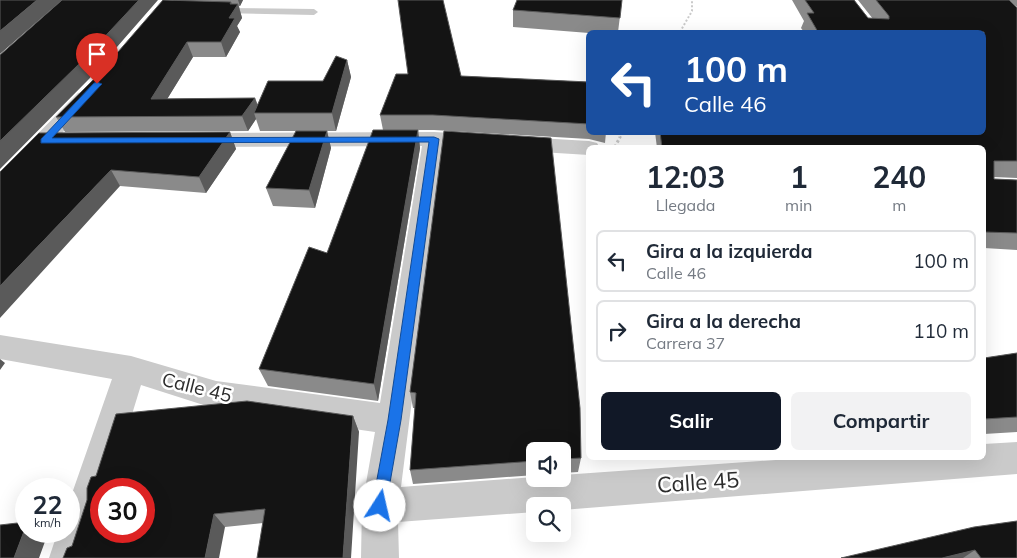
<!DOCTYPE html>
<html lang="es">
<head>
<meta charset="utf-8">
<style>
  body { margin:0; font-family:Mulish,sans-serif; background:#f2f2f3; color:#1f2937; height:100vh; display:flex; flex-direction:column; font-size:19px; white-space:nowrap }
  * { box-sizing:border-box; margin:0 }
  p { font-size:16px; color:#747a83 }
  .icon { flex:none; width:28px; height:28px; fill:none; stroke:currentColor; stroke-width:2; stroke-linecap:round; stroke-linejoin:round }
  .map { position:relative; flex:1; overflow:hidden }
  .side { position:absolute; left:586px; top:145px; width:400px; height:315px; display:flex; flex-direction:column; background:#fff; border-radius:8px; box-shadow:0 5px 20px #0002 }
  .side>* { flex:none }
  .guide { position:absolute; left:586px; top:30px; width:400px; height:105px; border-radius:8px; box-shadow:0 5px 20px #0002; background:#1a4fa0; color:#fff; overflow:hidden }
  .fabs { position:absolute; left:526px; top:442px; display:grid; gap:10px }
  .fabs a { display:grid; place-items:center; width:45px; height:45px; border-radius:8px; background:#fff; box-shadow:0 5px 20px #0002; font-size:25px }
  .speed { position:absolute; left:15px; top:478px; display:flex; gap:10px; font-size:25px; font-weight:700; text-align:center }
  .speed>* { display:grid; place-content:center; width:65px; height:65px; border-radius:50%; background:#fff; box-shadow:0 5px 20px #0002; line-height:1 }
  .speed small { font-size:12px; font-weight:400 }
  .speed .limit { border:8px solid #d22; background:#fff; color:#111 }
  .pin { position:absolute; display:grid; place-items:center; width:42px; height:42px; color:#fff; margin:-51px -21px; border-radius:50% 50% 50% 0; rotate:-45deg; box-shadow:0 0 5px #0007 }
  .pin .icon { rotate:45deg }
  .me { position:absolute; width:55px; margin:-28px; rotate:10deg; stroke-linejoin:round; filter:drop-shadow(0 0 4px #0008) }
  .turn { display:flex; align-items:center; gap:18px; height:105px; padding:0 15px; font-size:22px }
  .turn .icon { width:65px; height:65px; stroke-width:2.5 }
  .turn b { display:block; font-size:35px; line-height:42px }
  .eta { display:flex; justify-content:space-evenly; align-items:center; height:85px; text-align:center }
  .eta b { font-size:30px; font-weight:700; line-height:35px }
  .action { display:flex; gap:10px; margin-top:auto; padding:10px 15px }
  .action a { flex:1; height:58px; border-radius:8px; background:#111827; color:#fff; font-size:20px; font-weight:700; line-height:58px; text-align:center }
  .action a+a { background:#f2f2f3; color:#1f2937 }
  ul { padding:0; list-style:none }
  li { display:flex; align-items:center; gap:15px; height:62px; margin:0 10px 8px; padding:0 5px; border:2px solid #e0e1e3; border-radius:8px }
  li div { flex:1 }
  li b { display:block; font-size:19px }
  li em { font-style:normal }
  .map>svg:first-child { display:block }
</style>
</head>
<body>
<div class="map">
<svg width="1017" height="558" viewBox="0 0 1017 558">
  <rect width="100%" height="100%" fill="#fff"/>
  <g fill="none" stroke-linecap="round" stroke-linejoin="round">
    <path stroke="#cacaca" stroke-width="2" stroke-dasharray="2 2" stroke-linecap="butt" d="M680 32 692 11V0
      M620 138 623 132"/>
    <path stroke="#cacaca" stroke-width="3" stroke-dasharray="2.5 2.5" stroke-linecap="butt" d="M615 147 620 137"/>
    <path fill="#cacaca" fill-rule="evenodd" d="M222 8 314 9 318 12 314 15 219 13 218 11Z"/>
    <path fill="#cacaca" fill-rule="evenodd" d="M85 91 92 93 95 97 92 101 8 191 0 194V172L78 93Z
      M434 132 589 141 597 143 600 148H589V155L444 146 401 487 535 477V479H562V475L803 458H984V444L1017 442V474L562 510V506H535V512L398 522 399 558H361L362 506 375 432 216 409 141 385 109 489H101V513L87 558H49L58 531H69V502L112 379 0 359V335L131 356 216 381 380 403 422 146 195 147 187 145 184 140 187 135 195 133Z"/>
  </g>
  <path fill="#8a8a8a" d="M174 0H243L240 6H239L242 18 237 26 240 32 226 57H193L167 99 255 98 258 105 323 81 347 60 351 77 336 131H327L331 148 315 208 273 206 266 188 296 131H260L256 119 248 131 65 132 56 117Z
    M622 0 618 32 589 33 513 27V10Z
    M792 0H854L868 18 873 19 858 0H1017V7L1010 2 1017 8V178L994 177V179L1017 180V250L984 248V148H657L655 132H957L958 134H963L962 132H984V32H804L801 28 804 21Z
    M461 76 589 82V132H606L605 143 589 139 434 130H418L420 148 378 401 268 386 259 369 327 253 383 130 380 115Z
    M444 131 581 458 578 472 562 473V451H535V475L413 484 410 470 415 408H413L410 392Z
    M230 132 236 149 206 193 120 186 0 172Z
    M1017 353V432L984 434V358Z
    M353 416 359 432 263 523 225 527 72 546Z
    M645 458H669L646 459Z
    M1017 521V558H841Z"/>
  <path fill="#5a5a5a" d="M37 0H62L0 54V31Z
    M139 0H158L89 79 0 169V141Z
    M238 0H243L240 6Z
    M231 2 234 10 238 4 242 18 237 26 240 32 226 57 221 42 229 18 230 4Z
    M187 42 193 57 158 114 151 99Z
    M347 60 351 77 336 131 332 113Z
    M255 98 260 113H254L256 119 248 131 242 116Z
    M418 130 420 148 378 401 374 384Z
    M327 131 331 148 315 208 309 190Z
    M230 132 236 149 206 193 199 177Z
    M111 170 120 186 0 318V286Z
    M0 359 5 363 0 370Z
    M353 416 359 432 351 558H343Z
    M214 514 225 527 219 558H205Z
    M26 526V531H41L47 536 39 558H14Z
    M975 550 963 558H942Z"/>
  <path fill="#141414" stroke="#5a5a5a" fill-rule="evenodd" d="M0 0H37L0 31Z
    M62 0H139L80 63 0 141V55Z
    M163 0 231 2 230 4H238L229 18H235L221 42H187L151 99 255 98 242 116 56 117 98 75Z
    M398 0H443L461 76 589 82V124L433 115H380L396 74H408Z
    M517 0H622L620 18 513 10Z
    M805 0H854L868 18 889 19V16L876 0H1009L1017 8V161H994V179L1017 180V233L984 232V148H662L660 132H957L958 134H981L984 132V32H818L807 13H814Z
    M336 56 347 60 332 113H254L268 81H323Z
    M373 130H418L374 384 259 369 309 247 327 253Z
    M296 131H327L309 190 266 188Z
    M444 131 551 138 580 408 581 458 564 459 562 462V451H535V461L410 470 416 393 410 392Z
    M230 132 199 177 111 170 0 286V172L39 133Z
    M1017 353V417L984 419V358Z
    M247 401 353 416 343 558H257L265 509 214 514 205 558H63L67 548 72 546 87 500V488L91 477 96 476 116 414ZM101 489H144V531H101Z
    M1017 521V558H981L975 550 942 558H841L974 527Z
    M26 522V526L14 558H0V525Z"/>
  <path fill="#1a73e8" stroke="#114b97" d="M97 82 102 84 100 86 52 138 434 137 439 139 401 420 385 511 380 514 375 511 372 506 388 420 429 142 41 143V139L94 83Z"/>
  <g text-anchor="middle" stroke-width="5" stroke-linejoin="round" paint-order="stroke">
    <g font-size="19" fill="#2d2d2d" stroke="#fff">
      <text transform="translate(197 387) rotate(14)" y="7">Calle 45</text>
    </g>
    <g font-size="22" fill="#2d2d2d" stroke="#fff">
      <text transform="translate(698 482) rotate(-4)" y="8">Calle 45</text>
    </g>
  </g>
</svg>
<div class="fabs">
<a><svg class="icon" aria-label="sound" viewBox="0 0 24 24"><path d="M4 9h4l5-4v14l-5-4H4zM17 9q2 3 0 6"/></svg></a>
<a><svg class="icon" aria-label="search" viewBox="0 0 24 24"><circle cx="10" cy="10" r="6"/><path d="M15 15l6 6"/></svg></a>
</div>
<div class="speed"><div>22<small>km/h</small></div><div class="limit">30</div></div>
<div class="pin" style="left:97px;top:84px;background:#d93025"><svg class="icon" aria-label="arrive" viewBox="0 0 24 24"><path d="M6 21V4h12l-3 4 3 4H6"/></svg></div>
<svg class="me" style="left:380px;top:506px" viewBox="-20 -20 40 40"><circle r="19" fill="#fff"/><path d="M0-13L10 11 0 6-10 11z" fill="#1a73e8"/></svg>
<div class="guide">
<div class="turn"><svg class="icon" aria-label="left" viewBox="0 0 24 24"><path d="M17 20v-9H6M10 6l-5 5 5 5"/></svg><div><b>100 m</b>Calle 46</div></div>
</div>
<section class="side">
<div class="eta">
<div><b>12:03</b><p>Llegada</p></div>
<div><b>1</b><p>min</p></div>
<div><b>240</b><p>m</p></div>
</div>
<ul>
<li><svg class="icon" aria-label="left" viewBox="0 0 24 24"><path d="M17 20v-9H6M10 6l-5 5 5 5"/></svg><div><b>Gira a la izquierda</b><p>Calle 46</p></div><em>100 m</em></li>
<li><svg class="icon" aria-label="right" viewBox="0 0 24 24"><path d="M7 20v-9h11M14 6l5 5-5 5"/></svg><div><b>Gira a la derecha</b><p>Carrera 37</p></div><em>110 m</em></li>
</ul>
<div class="action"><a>Salir</a><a>Compartir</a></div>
</section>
</div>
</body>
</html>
